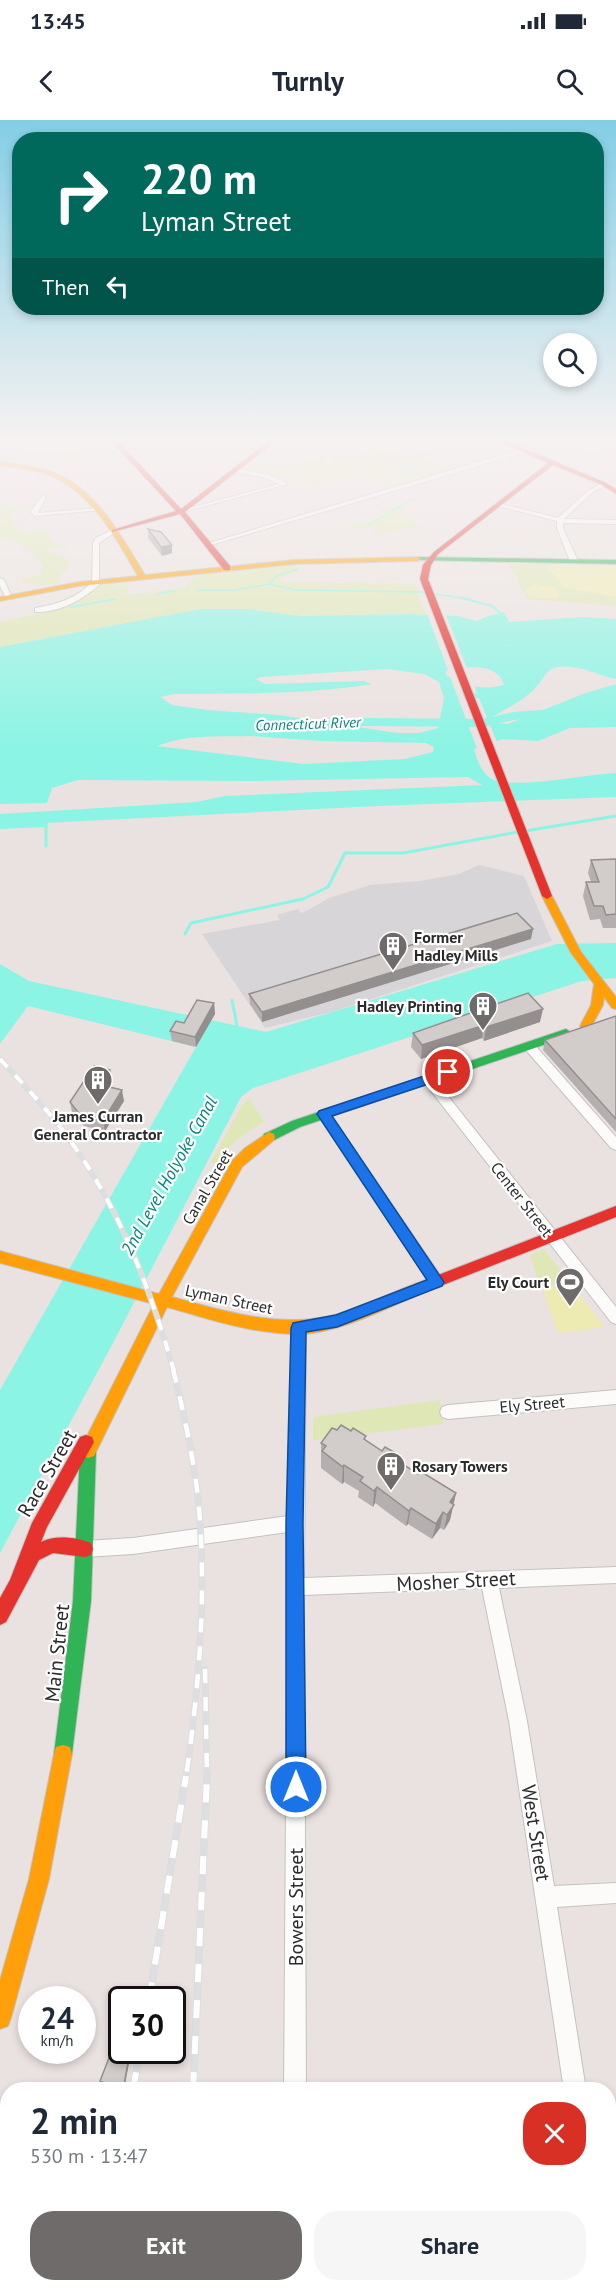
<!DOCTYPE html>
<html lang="en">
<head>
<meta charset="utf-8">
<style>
  body { margin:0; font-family:"PT Sans",sans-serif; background:#f6f6f7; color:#1f2937; height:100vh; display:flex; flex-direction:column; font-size:22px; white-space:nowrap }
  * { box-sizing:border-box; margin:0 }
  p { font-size:20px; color:#747a83 }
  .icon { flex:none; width:33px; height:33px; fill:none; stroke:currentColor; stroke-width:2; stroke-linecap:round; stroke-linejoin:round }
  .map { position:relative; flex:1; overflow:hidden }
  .side { position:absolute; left:0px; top:1962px; width:616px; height:210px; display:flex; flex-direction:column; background:#fff; border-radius:24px 24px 0 0; box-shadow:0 3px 9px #0003 }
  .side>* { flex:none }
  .guide { position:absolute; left:12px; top:12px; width:592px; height:183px; border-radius:24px; box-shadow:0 3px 9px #0003; background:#00695c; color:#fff; overflow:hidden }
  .tools { position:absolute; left:543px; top:213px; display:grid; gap:12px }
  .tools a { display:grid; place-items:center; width:54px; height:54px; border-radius:50%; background:#fff; box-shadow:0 3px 9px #0003; font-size:30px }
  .speed { position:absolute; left:18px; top:1866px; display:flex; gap:12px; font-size:30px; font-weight:700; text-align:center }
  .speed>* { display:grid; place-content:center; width:78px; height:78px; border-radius:50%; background:#fff; box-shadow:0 3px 9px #0003; line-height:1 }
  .speed small { font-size:15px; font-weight:400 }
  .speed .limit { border:3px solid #111; border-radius:9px; background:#fff; color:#111 }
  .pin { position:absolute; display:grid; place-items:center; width:51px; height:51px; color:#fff; margin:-26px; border:3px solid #fff; border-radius:50%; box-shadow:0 2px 6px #0007 }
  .me { position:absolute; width:66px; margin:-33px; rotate:0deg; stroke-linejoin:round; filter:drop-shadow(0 0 4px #0008) }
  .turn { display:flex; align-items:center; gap:21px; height:126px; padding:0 30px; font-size:27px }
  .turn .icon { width:78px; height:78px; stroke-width:2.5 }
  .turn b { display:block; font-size:42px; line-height:51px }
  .then { display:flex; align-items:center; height:57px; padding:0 30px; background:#0003; gap:12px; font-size:22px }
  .round { display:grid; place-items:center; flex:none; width:63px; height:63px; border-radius:24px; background:#f6f6f7 }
  .headline { display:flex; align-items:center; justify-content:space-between; height:102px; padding:0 30px }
  h1 { font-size:36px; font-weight:700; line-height:45px }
  .cta { display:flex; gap:12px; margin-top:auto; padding:12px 30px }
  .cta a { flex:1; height:69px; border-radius:24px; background:#6e6b6a; color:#fff; font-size:24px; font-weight:700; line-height:69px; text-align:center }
  .cta a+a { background:#f6f6f7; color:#1f2937 }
  .status { display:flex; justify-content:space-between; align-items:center; height:42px; padding:0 30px; background:#fff; direction:ltr }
  .status svg { height:16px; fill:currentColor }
  header { display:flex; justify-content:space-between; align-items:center; height:78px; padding:0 30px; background:#fff; font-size:27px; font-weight:700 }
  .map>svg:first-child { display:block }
</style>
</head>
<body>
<div class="status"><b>13:45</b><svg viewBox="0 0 49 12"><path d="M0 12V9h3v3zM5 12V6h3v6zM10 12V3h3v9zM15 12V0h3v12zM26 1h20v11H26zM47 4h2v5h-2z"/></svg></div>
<header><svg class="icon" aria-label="back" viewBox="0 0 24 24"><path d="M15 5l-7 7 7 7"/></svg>Turnly<svg class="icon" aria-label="search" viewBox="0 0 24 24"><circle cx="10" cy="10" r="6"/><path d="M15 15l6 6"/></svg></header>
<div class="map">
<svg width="616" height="2172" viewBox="0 0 616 2172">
  <rect width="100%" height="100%" fill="#eae2e0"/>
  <path fill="#d8d5d8" d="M479 745 524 756 552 821 331 892 265 908 202 814 280 800 277 795 298 789 301 793 306 791 329 778 370 765 419 761 459 754Z"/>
  <path fill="#dee7b5" d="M74 321 77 325 83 326 87 336 71 338 68 331 42 334 23 333 21 329 24 327 18 322Z
    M368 321 382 323 396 321 394 324 412 332 440 330 445 332 424 337C435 344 446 342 458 348L389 367 361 355 312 370 268 354 243 350C259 338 271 350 286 346 298 343 311 337 324 335L328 341H332L329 335 370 328Z
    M572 321H616V327L589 333 567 326H558Z
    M0 378 4 386 33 385 29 390H19L11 395 21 412 47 410 53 423 67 426 50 428V432L69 440 67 450 62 451 57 464 43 465 23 463 22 459 40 455 43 446C35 433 16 418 0 418Z
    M398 385 406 386 401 396 416 403 422 409C401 406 398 412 378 415L373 408 357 409 344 404 371 401 384 394 379 387 390 390Z
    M297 444 299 451 279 459 282 462 414 464 429 504 380 505 200 489 0 527V502L51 491 78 480 98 466 130 463 126 475 184 468 198 454Z
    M509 444 616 445V486L528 479Z
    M249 979 264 1001 235 1021 216 1044 211 1042 241 987Z
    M544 1129 568 1160 540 1168 530 1135Z
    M440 1280 443 1304 313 1320V1297Z"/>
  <path fill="#eeebb2" d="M548 445 616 446V477L564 468 547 447Z
    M535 464 555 467 559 471 558 478H530L525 469Z
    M569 1162 605 1207 558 1213 543 1170Z"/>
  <path fill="#8cf4e4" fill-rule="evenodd" d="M200 489H247L300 496 405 494 458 496 476 501 488 496 504 492 509 502 583 497 616 499V559C596 555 579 544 558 547 547 548 544 558 538 565 526 579 508 588 492 597L494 603 508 604 583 574 616 564V607L570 608 538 621 503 619 474 629C477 640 482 655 494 660 517 669 588 654 616 653V677L378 686 46 703V707L0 709V694L197 682 224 676 482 665 468 657 252 661 78 660 52 668 47 683 0 684V527ZM450 548C469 548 497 542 504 565 482 571 467 565 447 556L445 552ZM387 549 424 554 439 562 444 578 438 608 419 613H397L279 595 208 590 172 585 160 577 174 574C240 573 306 575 372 564L364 561 265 564 256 559 261 557ZM250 616 321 621 426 623 434 627 433 632 405 639 304 644 157 626C187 614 218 617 250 616Z
    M616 823V858L582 861 253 968 241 977 113 1223 0 1433V1270L196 927 28 886 0 924V844L29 861 266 912 557 824Z"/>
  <path fill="#eae2e0" d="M426 491 445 492 468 551H451L449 553Z
    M449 554 474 564 477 573 463 575 465 578H479L498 624 478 631Z"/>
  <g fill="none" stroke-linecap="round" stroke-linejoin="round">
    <path stroke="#8cf4e4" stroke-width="1.5" d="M373 321V331L377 333 420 352
      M368 405 413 379
      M298 449 277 456 269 464 295 470 420 472 470 479
      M198 470H235L269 464
      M157 474 175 471"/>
    <path stroke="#8cf4e4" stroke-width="2" d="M462 478 492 486 504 496
      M71 487 115 479"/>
    <path stroke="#8cf4e4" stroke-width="3" d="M46 703V726
      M525 711 616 696
      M185 814 191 803 303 779 328 767 345 733H403L518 712
      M232 880 237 906"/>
    <path fill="#8cf4e4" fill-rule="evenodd" d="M616 585V593L513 600 482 607 364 606 312 609 305 605 312 601 364 598 482 599 513 592Z"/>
    <g stroke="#c3c2c2" stroke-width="2">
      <path id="street" d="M146 321H161L121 330 118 328Z
        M473 321H486L451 330 406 331 403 329 451 326Z
        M537 324 542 325 519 334 211 425 206 424Z
        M234 348 270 355 288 364 179 393V391L279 364 266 358 232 351Z
        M603 363 608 364 593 372 564 399 616 400V404L563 403V408L578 441 574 443 570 441 557 408V401L494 385 497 383 558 398 589 370Z
        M43 375 46 377 38 393 98 388 101 390 34 396 31 391Z
        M112 410 117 411 99 423V465C82 480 59 493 35 492V488C57 484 76 479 92 462L93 423 96 418Z
        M0 458 4 460 12 478 5 476 0 466Z
        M529 922 533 923 616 1017V1030L611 1028 525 929 523 926 525 923Z
        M428 955 432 956 616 1187V1204L611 1202 424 962 422 959 424 956Z
        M324 990 328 991 442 1158 444 1162 442 1166 437 1168 432 1166 320 997 318 994 320 991Z
        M299 1202 304 1204 306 1208 304 1458 616 1447V1463L499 1468 527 1601 554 1766 616 1763V1783L557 1787 586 1970H564L509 1601 482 1468 304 1475 306 1970H284L288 1412 133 1434 85 1437 79 1435 77 1429 79 1423 85 1421 133 1418 288 1396 292 1208 294 1204Z
        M616 1270V1284L448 1299 442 1297 440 1292 442 1287 448 1285Z
        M616 1994V2016L609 2017V1995Z
        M609 2154 614 2155 616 2172H594L593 2164H609Z
        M279 2164H303V2172H279Z"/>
    </g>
    <g stroke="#c3c2c2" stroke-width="2">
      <path id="fast" d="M417 437 616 440V444L415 440V438Z
        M566 909 572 913 570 916 300 1007 274 1020H264L263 1017 264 1014 292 1001Z
        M88 1324 94 1326 96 1331 91 1481 72 1634 70 1641 63 1643 56 1641 54 1634 73 1481 80 1331 82 1326Z"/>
    </g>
    <g stroke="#c3c2c2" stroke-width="2">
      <path id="slow" d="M0 341C17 345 34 346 50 351 96 367 121 416 145 455L294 440 417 437 421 439 417 441 294 444 79 466 0 481V477L79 462 138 456C115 417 91 370 46 354 31 349 15 348 0 345Z
        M547 773 552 776 581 832 616 877V889L612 888 604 877 603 885 590 909H582L580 906 591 885 594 864 571 833 542 776Z
        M269 1012 274 1014 275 1017 274 1020 242 1047 172 1177C225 1191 279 1209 334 1195 364 1188 391 1172 420 1162L425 1164 427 1168 425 1172C388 1187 339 1214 298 1214 253 1214 209 1199 167 1187L94 1336 88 1338 82 1336 80 1331 82 1326 154 1184 0 1143V1131L159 1174 232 1041 245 1028Z
        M63 1625 70 1627 72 1634 49 1759 11 1898 8 1906 0 1909V1860L29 1759 54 1634 56 1627Z"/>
    </g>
    <g stroke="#c3c2c2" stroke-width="2">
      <path id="jam" d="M111 321H118L181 389 269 321H276L185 392 230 446V450H224L180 394 112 412V410L176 391Z
        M498 321H507L604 362 616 369V374L600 364 553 345 438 434 431 445 428 459 552 776 547 779 542 776 420 459 423 445 434 432 548 343Z
        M616 1086V1097L425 1172 420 1174 415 1172 413 1168 415 1164Z
        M86 1315 92 1317 94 1322 47 1407 41 1422C55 1415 76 1417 91 1423L93 1429 91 1435 85 1437 53 1433 39 1440 6 1502 0 1505V1478L10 1460 32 1403 80 1317Z"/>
    </g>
    <use href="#street" fill="#fcfbfa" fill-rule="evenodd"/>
    <use href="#fast" fill="#30b455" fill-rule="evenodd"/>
    <use href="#slow" fill="#ff9f0a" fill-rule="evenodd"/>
    <use href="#jam" fill="#e5322d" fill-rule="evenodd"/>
    <g stroke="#dddedf" stroke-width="6">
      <path id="rail-far2" d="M0 939C24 965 48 990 69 1019 120 1089 150 1168 174 1251"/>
    </g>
    <g stroke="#dddedf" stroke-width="7">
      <path id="rail-far1" d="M173 1249C185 1299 197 1351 200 1402 206 1486 198 1574 186 1657
        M205 1549 207 1657"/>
    </g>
    <g stroke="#dddedf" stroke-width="8">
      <path id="rail" d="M149 1880 186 1656
        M133 1970 140 1930
        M193 1970 207 1656
        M182 2164V2172
        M97 2172 98 2164"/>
    </g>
    <use href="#rail-far2" stroke="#fff" stroke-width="4" stroke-dasharray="11" stroke-linecap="butt"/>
    <use href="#rail-far1" stroke="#fff" stroke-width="4.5" stroke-dasharray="14" stroke-linecap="butt"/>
    <use href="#rail" stroke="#fff" stroke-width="6" stroke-dasharray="18" stroke-linecap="butt"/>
  </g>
  <path fill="#b5afaf" d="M148 409 172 433 162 436 148 418Z
    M616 739V808H603L600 799 590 800 583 776 586 762H591L588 753 591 740Z
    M531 819 262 902 250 884 249 874Z
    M528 873 540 902 484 921 482 918 421 939 411 927 413 913Z
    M214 883 215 894 196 927 172 921 170 911Z
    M616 896V1012L543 930 545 920Z
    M110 950 112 961 108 967 124 981 105 1011 84 1006 72 992 70 982Z
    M337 1310 366 1320 382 1331 399 1335 398 1342 418 1354 456 1373 450 1400 444 1410 440 1408 432 1419 408 1404 406 1406 375 1383 373 1387 358 1377 359 1371 344 1362 342 1364 321 1348V1323Z"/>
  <path fill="#938f8e" d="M172 425V433L162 436 161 427Z
    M533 809 531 819 262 902V892Z
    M214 883 215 894 196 927 195 917Z
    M543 889 540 902 484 921 486 907Z
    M484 905 482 918 421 939 422 925Z
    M110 950 112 961 103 976 101 965Z
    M122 970 124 981 105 1011 103 1001Z
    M344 1345V1362L342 1364 343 1347Z
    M377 1367 375 1383 373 1387 374 1371Z
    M456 1373 450 1400 444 1410 450 1382Z
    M411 1388 408 1404 406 1406 409 1391Z
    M443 1392 440 1408 432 1419 436 1404Z
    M130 1932H131L124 1970H123Z"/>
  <path fill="#d2cccb" stroke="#938f8e" stroke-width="1.5" d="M148 409 161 412 172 425 161 427Z
    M616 739V794L606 795 603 786H594L586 762H599L591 740Z
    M517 793 533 809 262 892 249 874Z
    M528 873 543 889 486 907 484 905 422 925 413 913Z
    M197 880 214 883 195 917 170 911 176 901 184 903Z
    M616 896V999L545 920Z
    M94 946 110 950 101 965 122 970 103 1001 81 996 70 982Z
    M341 1305 351 1311 353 1308 366 1316 364 1319 382 1331 385 1327 399 1335 396 1340 418 1354 420 1351 456 1373 450 1382 454 1385 447 1395 443 1392 436 1404 411 1388 409 1391 377 1367 374 1371 360 1361 363 1357 344 1345 343 1347 322 1331 326 1326 321 1323 332 1308 337 1310Z
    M114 1925 122 1928V1930L130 1932 123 1970H113V1967L100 1961Z"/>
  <linearGradient id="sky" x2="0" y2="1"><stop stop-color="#83cee6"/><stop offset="0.51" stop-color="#f6f2f1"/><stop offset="1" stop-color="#f6f2f1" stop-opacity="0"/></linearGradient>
  <rect width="616" height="626" fill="url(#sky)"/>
  <path fill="#1a73e8" stroke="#114b97" stroke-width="1.5" d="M448 948 453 949 454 952 453 956 332 996 444 1162 442 1166 337 1207 306 1212 303 1403 306 1667 303 1674 296 1677 289 1674 286 1667V1403L291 1208 293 1203 336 1195 427 1160 317 994 319 991Z"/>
  <defs>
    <g id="building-pin" transform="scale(1.5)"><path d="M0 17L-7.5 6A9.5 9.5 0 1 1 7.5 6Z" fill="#6e6b6a" stroke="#fff"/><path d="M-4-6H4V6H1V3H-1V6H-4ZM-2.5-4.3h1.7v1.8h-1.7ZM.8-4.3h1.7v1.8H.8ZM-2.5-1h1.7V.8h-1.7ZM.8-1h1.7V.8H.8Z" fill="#fff"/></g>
    <g id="stadium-pin" transform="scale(1.5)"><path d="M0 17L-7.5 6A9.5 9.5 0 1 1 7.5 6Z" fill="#6e6b6a" stroke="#fff"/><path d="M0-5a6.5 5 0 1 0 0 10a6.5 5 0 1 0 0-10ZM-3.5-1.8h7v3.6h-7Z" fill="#fff"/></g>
  </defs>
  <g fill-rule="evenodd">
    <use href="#building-pin" x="393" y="826"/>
    <use href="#building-pin" x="483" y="886"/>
    <use href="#building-pin" x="98" y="960"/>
    <use href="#stadium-pin" x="570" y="1162"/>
    <use href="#building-pin" x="391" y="1346"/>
  </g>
  <g text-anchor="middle" stroke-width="4.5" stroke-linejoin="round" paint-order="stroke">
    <g font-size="15" font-style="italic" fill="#04847c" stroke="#fff">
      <text transform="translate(308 604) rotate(-2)" y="5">Connecticut River</text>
    </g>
    <g font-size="16" font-weight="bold" fill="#2b2b2b" stroke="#fff" text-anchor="start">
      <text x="414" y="823">Former<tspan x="414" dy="18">Hadley Mills</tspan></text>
      <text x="462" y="892" text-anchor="end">Hadley Printing</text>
      <text x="98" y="1002" text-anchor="middle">James Curran<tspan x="98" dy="18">General Contractor</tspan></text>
      <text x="549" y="1168" text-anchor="end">Ely Court</text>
      <text x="412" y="1352">Rosary Towers</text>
    </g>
    <g font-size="16" fill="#2b2b2b" stroke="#fff">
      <text transform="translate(207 1067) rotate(-60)" y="6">Canal Street</text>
      <text transform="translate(522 1079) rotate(52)" y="6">Center Street</text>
      <text transform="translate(229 1179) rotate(12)" y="6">Lyman Street</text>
      <text transform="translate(532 1284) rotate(-5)" y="6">Ely Street</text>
    </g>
    <g font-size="18" font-style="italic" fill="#04847c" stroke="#fff">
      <text transform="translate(169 1056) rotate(-61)" y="6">2nd Level Holyoke Canal</text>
    </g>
    <g font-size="20" fill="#2b2b2b" stroke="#fff">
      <text transform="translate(47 1353) rotate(-60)" y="7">Race Street</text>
      <text transform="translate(456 1461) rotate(-3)" y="7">Mosher Street</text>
      <text transform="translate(57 1533) rotate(-84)" y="7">Main Street</text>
      <text transform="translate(536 1713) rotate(81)" y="7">West Street</text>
      <text transform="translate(296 1787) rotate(-90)" y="7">Bowers Street</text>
    </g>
  </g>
</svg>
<div class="tools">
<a><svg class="icon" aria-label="search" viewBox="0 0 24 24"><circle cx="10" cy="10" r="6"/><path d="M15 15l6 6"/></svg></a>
</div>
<div class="speed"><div>24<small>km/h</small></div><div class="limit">30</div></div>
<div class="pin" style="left:448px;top:952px;background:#d93025"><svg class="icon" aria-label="arrive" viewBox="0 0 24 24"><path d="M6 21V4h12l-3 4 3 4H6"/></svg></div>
<svg class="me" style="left:296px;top:1667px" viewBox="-20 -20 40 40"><circle r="17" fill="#1a73e8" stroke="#fff" stroke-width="3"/><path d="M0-11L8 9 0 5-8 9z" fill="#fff"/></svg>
<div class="guide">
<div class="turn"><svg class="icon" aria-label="right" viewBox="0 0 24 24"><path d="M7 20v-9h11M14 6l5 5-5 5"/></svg><div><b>220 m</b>Lyman Street</div></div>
<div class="then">Then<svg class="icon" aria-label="left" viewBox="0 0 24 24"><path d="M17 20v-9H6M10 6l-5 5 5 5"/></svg></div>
</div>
<section class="side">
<div class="headline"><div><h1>2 min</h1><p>530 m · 13:47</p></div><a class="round" style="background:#d93025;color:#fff"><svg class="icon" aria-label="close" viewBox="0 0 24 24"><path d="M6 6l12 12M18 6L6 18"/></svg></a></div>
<div class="cta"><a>Exit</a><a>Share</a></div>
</section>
</div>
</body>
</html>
